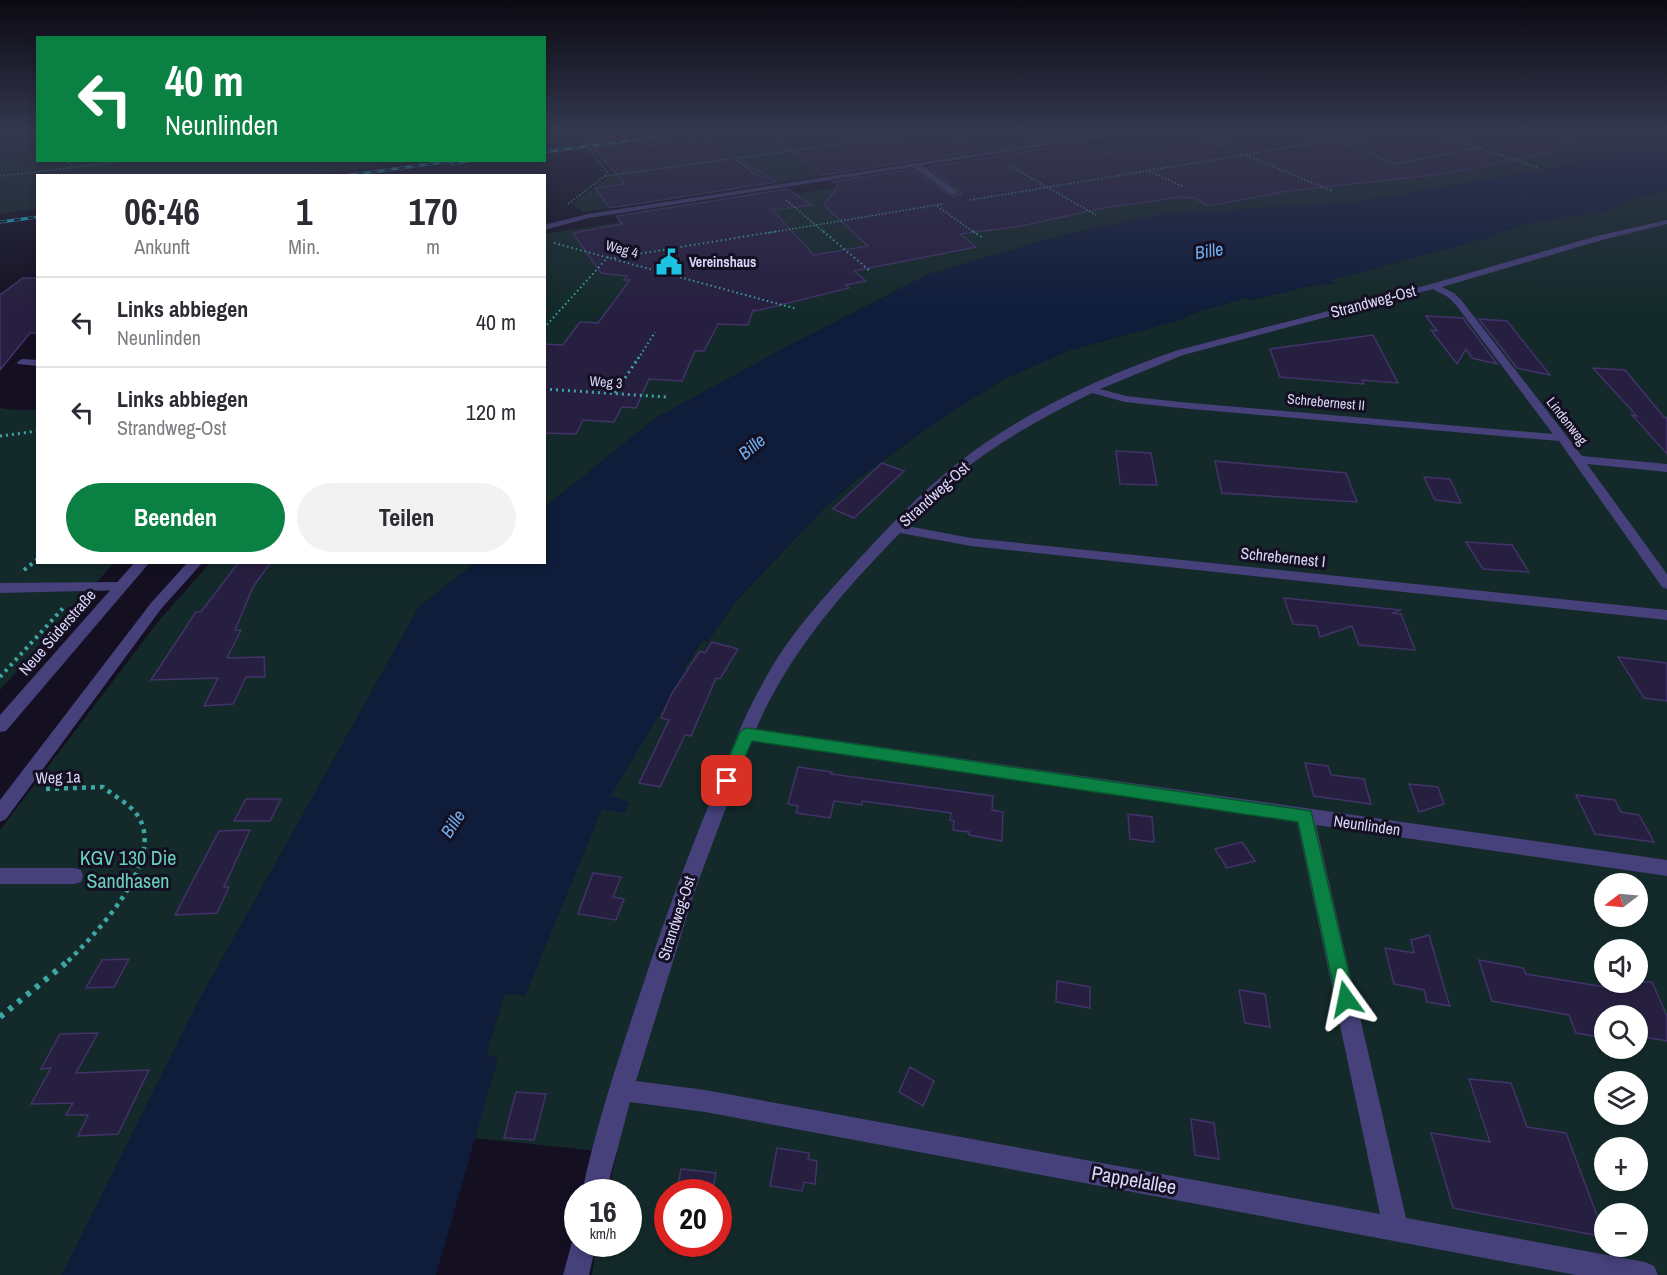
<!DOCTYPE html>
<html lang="de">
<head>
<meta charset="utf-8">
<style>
  body { margin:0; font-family:"Archivo Narrow",sans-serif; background:#f2f2f3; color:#2b2b33; height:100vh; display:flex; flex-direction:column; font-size:22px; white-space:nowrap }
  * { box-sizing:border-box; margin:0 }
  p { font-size:20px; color:#7c7c81 }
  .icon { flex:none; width:33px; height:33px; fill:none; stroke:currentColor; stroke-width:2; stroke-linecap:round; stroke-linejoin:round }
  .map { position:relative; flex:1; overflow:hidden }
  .panel { position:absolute; left:36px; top:174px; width:510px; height:390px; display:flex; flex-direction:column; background:#fff; border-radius:0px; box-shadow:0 3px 9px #0003 }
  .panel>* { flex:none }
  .hud { position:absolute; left:36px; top:36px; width:510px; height:126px; border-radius:0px; box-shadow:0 3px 9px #0003; background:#0b8043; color:#fff; overflow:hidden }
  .needle { width:39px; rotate:254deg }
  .buttons { position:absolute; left:1594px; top:873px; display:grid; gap:12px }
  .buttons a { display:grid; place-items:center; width:54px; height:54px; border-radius:50%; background:#fff; box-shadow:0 3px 9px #0003; font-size:30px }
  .speed { position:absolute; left:564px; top:1179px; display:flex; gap:12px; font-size:30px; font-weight:700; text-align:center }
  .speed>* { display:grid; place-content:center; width:78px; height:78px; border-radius:50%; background:#fff; box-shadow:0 3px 9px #0003; line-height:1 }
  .speed small { font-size:15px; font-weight:400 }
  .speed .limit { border:9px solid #d22; background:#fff; color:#111 }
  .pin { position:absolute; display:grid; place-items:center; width:51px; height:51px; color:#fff; margin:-26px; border-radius:12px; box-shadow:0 3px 9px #0006 }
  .me { position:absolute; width:66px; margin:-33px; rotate:348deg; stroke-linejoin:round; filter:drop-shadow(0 0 4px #0008) }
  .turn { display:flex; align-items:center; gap:21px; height:126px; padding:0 30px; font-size:27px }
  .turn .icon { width:78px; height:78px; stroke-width:2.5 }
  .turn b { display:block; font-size:42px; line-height:51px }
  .eta { display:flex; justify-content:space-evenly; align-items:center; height:102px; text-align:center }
  .eta b { font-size:36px; font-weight:700; line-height:42px }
  .button { display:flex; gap:12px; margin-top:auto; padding:12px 30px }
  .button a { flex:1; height:69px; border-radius:36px; background:#0b8043; color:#fff; font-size:24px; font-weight:700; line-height:69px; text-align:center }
  .button a+a { background:#f2f2f3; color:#2b2b33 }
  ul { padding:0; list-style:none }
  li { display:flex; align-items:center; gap:18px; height:90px; padding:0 30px; border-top:2px solid #e1e1e2 }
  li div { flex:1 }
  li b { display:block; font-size:22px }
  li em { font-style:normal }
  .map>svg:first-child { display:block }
</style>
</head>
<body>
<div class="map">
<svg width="1667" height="1275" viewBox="0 0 1667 1275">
  <rect width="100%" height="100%" fill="#141021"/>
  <path fill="#142a2a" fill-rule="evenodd" d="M0 131H37L38 160 416 161 300 176H38L37 209 0 214Z
    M545 131H645L545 144Z
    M724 131H1120L584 212 572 204 614 173 589 149Z
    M1194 131H1667L1571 165 1355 202 1164 214 1064 235 929 274 779 351 656 418 545 507 544 234Z
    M1667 190V1275H592L596 1244H628V1192H608L617 1153 474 1138 498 1058 486 1054 505 993 525 995 602 808 670 696 676 697 690 671 683 670 703 640 708 641 735 602 825 507 856 480 936 422 1002 380 1067 351 1186 318 1184 316 1244 298 1253 300 1322 283 1327 285 1334 283 1330 280 1473 242 1528 223 1590 213 1598 214 1621 201ZM1605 884H1638V916H1605ZM1605 950H1638V982H1605ZM1605 1016H1638V1048H1605ZM1605 1082H1638V1114H1605ZM1605 1148H1638V1180H1605ZM668 1192H718V1244H668ZM1605 1214H1638V1246H1605Z
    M0 408 15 410H37L38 562 114 563 0 690Z
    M210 563H475L419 607 197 1004 62 1275H0V830L157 623Z"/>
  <path fill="#0f1d3b" d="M1667 132V190L1645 194 1647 195 1623 200 1628 203 1598 214 1590 213 1528 223 1473 242 1331 280 1335 283 1327 285 1321 283 1253 300 1244 298 1185 316 1187 318 1067 351 1002 380 936 422 856 480 825 507 735 602 708 641 703 640 683 669 690 671 676 697 670 696 611 796 629 802 625 813 602 809 525 996 505 993 486 1054 498 1058 436 1275H62L197 1004 419 607 475 563 544 562 545 507 656 418 779 351 929 274 1064 235 1164 214 1355 202 1571 165Z"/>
  <path fill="#271f40" stroke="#413369" stroke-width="1.5" d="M581 131H635V148L704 136 777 182 610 208 595 188 625 184Z
    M765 131H1068L1076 136 823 175Z
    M1274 131 1290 136 1308 133 1331 141 1411 131H1507L1518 135 1545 131 1587 145 1451 173 1288 191 1208 206 1195 198 1181 197 1103 208 1021 226 960 234 976 247 854 271 866 281 845 285 849 288 756 311 753 310 748 325 718 324 704 351H695L682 381 649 379 636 408 622 407 614 422 583 420 576 434 544 433V344L563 345 580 322 598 323 630 280H624L627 276 601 273 573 233 622 224 616 216 787 189 813 205 772 210 814 255 868 246 824 205 838 186 832 182 912 169 953 197 961 194 960 191 928 167 1086 142 1107 153 1123 150 1127 152Z
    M23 278H38V333H30L0 370V295Z
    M1426 316 1463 318 1497 364 1472 358 1466 349 1457 364 1431 330 1437 331Z
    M1479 319 1507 321 1550 375 1517 368Z
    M1373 335 1398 383 1362 380 1364 384 1280 377 1270 349Z
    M1593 368 1625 370 1664 417 1667 418V454L1632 415 1637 416Z
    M1116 451 1151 453 1157 485 1120 484Z
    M1215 461 1346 473 1357 502 1222 493Z
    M882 463 904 471 854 518 833 509Z
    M1424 477 1450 479 1461 503 1435 500Z
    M1466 542 1512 545 1529 572 1483 569Z
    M239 562H271L253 587 235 630H241L227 658 264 657 265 677H246L233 704 204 706 218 678 151 680 196 612H201Z
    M1284 598 1401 610 1392 613 1401 614 1415 650 1359 645 1352 626 1320 637 1317 626 1293 624Z
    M712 642 738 649 720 679 716 678 691 736 685 735 660 787 639 783 669 720 661 718 672 693 700 651 705 653Z
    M1618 657 1667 663V701L1644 698Z
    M1305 763 1328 766 1331 775 1364 779 1371 804 1314 796Z
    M798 767 832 772 831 774 993 796 992 810 1003 812 1002 841 969 835V832L953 830 954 821 950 820 951 813 862 801V805L834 801 830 818 796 813 798 806 788 804Z
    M1409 784 1438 787 1444 804 1419 812Z
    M1576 795 1615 800 1621 812 1639 815 1654 842 1595 834Z
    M246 799H281L270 821H234Z
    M1128 814 1152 817 1154 842 1130 839Z
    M250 830 224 887H229L217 913 175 915 219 831Z
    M1242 842 1255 861 1227 868 1215 849Z
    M593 873 621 877 613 897 624 899 616 920 578 914Z
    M1429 935 1446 994 1450 1006 1427 1002 1424 990 1394 984 1385 948 1414 953 1411 940Z
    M129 959 114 987 86 988 102 960Z
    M1479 960 1523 968 1526 974 1623 990 1620 982H1652L1667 1016V1041L1638 1036V1016H1605V1038L1576 1033 1569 1015 1492 1001Z
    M1057 981 1090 987V1008L1056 1002Z
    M1239 990 1265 994 1270 1027 1245 1023Z
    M98 1033 76 1073 149 1070 118 1134 78 1136 88 1115H66L73 1103 31 1104 51 1068 41 1069 60 1034Z
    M910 1067 934 1081 923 1106 899 1092Z
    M1469 1079 1511 1083 1527 1127 1566 1133 1605 1237 1453 1208 1431 1133 1490 1142Z
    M516 1092 546 1094 534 1140 504 1138Z
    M1191 1119 1214 1123 1219 1159 1195 1155Z
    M777 1148 809 1153 808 1159 817 1161 815 1184 804 1182 802 1191 770 1186Z
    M681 1169 716 1173 712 1192H677Z"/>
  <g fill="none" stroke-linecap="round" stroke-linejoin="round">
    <path stroke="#3da7a5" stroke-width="1.5" stroke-dasharray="1.5 2" stroke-linecap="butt" d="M34 131 38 136
      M606 131 612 138
      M945 131 963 141
      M1188 131 1332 191
      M1430 131 1538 168
      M1336 141 1396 164 1479 148
      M65 160 74 167
      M737 160 755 174
      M1010 166 1096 215
      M1149 171 1184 187
      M0 176 136 160
      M605 176 937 131
      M605 176 607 172 583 142 612 138
      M786 200 825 233
      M970 200 1388 131
      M568 204 605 176
      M937 206 975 233
      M768 233 942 204"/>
    <path stroke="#3da7a5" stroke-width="2" stroke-dasharray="1.5 3" stroke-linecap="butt" d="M823 231 870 271
      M973 231 983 238
      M554 243 797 309
      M614 258 778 231
      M544 328 609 256
      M638 359 655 332"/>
    <path stroke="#3da7a5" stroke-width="3" stroke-dasharray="2 4" stroke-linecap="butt" d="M544 389 666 397
      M615 393 639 357
      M0 436 38 431"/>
    <path stroke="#3da7a5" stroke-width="4" stroke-dasharray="3 4.5" stroke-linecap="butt" d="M24 570 38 559
      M0 677 65 606"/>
    <path stroke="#3da7a5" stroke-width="4.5" stroke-dasharray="4 5" stroke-linecap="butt" d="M46 789 103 787C114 796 130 804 138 816 167 861 94 936 65 964"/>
    <path stroke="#3da7a5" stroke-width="6" stroke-dasharray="4.5 7" stroke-linecap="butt" d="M0 1017 67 962"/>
    <path fill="#46417b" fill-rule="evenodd" d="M913 163H919L959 193 952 195 913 167Z
      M1667 220V224L1602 240 1442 287 1454 293 1462 301 1582 456 1667 464V472L1587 464 1667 574V589L1662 587 1559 441 1180 408 1125 402 1092 393C1047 415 1001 440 962 471 942 488 924 507 907 526L971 538 1667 610V620L971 546 900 533C843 591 789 653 756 729L1667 860V876L1316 825 1406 1218 1645 1262 1654 1266 1658 1275H1576L705 1112 630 1102 606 1192H582C598 1116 627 1033 652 958 672 898 695 838 719 780 733 746 746 712 764 681 788 636 823 598 857 561 888 528 919 494 954 466 1019 414 1098 378 1175 351L1431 284 1597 236ZM1433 289 1448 297 1456 305 1553 434 1180 402 1126 396 1100 389 1183 355ZM751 741 1297 822 1380 1214 705 1090 636 1081 695 890Z
      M22 359 38 360V366L18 364 17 362Z
      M188 562H203L161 609 6 819 0 822V800L151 603Z
      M120 582 127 587 125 590 0 593V583Z
      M0 868H74L81 870 83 876 81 882 74 884H0Z
      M578 1234V1244H596L589 1275H563L574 1235Z"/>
    <path fill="#46417b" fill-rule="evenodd" d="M1122 131H1140L589 218 544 230V225L588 214Z
      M135 562H150L6 731 0 732V715Z"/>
    <g stroke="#1bc3e0" stroke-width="3">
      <path id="rail" d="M544 152 701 131
        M452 164 475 160
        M343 176 460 160
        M0 222 38 217"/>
    </g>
    <use href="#rail" stroke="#141021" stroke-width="2" stroke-dasharray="7" stroke-linecap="butt"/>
  </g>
  <linearGradient id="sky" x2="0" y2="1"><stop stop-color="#0b0912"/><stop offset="0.42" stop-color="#34374e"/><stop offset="1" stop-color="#34374e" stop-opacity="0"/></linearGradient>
  <rect width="1667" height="310" fill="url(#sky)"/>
  <path fill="#0b8043" stroke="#07532c" stroke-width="1.5" d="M747 728 1311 811 1355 999 1352 1006 1346 1009 1339 1006 1336 999 1298 822 752 741 732 786 727 788 721 786 719 781 739 734 742 730Z"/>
  <defs>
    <g id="civic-bare" transform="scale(2.07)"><path d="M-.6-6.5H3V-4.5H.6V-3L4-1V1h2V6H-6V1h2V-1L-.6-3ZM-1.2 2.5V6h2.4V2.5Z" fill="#1bc3e0" stroke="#141021" stroke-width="2.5" paint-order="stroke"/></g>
  </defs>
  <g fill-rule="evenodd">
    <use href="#civic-bare" x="669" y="262"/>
  </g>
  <g text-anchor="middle" stroke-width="6" stroke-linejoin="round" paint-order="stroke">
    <g font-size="14" fill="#dbd5fa" stroke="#141021">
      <text transform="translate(622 249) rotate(15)" y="5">Weg 4</text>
      <text transform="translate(606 382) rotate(4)" y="5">Weg 3</text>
      <text transform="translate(1326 402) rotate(5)" y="5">Schrebernest II</text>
      <text transform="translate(1567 421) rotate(52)" y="5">Lindenweg</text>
    </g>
    <g font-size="14" font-weight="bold" fill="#dbd5fa" stroke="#141021" text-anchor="start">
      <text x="689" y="267">Vereinshaus</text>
    </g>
    <g font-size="16" fill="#dbd5fa" stroke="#141021">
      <text transform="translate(1373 301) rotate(-15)" y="6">Strandweg-Ost</text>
      <text transform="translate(934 494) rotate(-42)" y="6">Strandweg-Ost</text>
      <text transform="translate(1283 557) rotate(6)" y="6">Schrebernest I</text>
      <text transform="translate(57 632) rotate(-49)" y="6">Neue Süderstraße</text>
      <text transform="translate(58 777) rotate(-2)" y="6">Weg 1a</text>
      <text transform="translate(1367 825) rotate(8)" y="6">Neunlinden</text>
      <text transform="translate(676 918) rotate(-72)" y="6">Strandweg-Ost</text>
    </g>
    <g font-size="18" font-style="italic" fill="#70adee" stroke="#141021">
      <text transform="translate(1209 251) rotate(-9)" y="6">Bille</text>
      <text transform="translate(752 447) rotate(-40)" y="6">Bille</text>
      <text transform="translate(453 824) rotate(-57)" y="6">Bille</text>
    </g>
    <g font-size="20" fill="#6ad1bc" stroke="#141021">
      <text x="128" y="865">KGV 130 Die<tspan x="128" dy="23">Sandhasen</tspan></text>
    </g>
    <g font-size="20" fill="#dbd5fa" stroke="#141021">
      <text transform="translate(1134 1180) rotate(10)" y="7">Pappelallee</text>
    </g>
  </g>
</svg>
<div class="buttons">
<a><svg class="needle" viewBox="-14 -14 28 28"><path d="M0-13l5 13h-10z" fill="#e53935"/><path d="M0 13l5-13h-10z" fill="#7c7c81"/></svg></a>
<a><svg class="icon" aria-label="sound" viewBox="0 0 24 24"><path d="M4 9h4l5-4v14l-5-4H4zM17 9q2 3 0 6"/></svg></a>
<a><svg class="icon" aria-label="search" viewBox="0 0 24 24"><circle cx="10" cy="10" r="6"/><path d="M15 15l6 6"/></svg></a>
<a><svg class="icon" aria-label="layers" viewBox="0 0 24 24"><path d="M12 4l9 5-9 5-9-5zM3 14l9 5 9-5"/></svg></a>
<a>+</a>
<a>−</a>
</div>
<div class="speed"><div>16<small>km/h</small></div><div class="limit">20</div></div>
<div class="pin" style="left:727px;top:781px;background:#d93025"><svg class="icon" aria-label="arrive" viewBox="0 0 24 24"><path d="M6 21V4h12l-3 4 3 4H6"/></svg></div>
<svg class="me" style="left:1346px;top:999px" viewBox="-20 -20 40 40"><path d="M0-17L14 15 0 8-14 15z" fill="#0b8043" stroke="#fff" stroke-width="4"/></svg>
<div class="hud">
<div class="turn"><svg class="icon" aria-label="left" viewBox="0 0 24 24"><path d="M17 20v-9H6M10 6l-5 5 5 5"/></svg><div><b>40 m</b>Neunlinden</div></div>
</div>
<section class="panel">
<div class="eta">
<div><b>06:46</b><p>Ankunft</p></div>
<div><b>1</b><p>Min.</p></div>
<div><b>170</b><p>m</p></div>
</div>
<ul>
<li><svg class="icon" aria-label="left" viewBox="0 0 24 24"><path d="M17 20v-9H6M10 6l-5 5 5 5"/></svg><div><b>Links abbiegen</b><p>Neunlinden</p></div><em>40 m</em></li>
<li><svg class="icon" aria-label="left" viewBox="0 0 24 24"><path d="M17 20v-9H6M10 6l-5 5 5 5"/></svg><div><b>Links abbiegen</b><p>Strandweg-Ost</p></div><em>120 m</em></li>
</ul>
<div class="button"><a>Beenden</a><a>Teilen</a></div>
</section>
</div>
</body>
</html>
